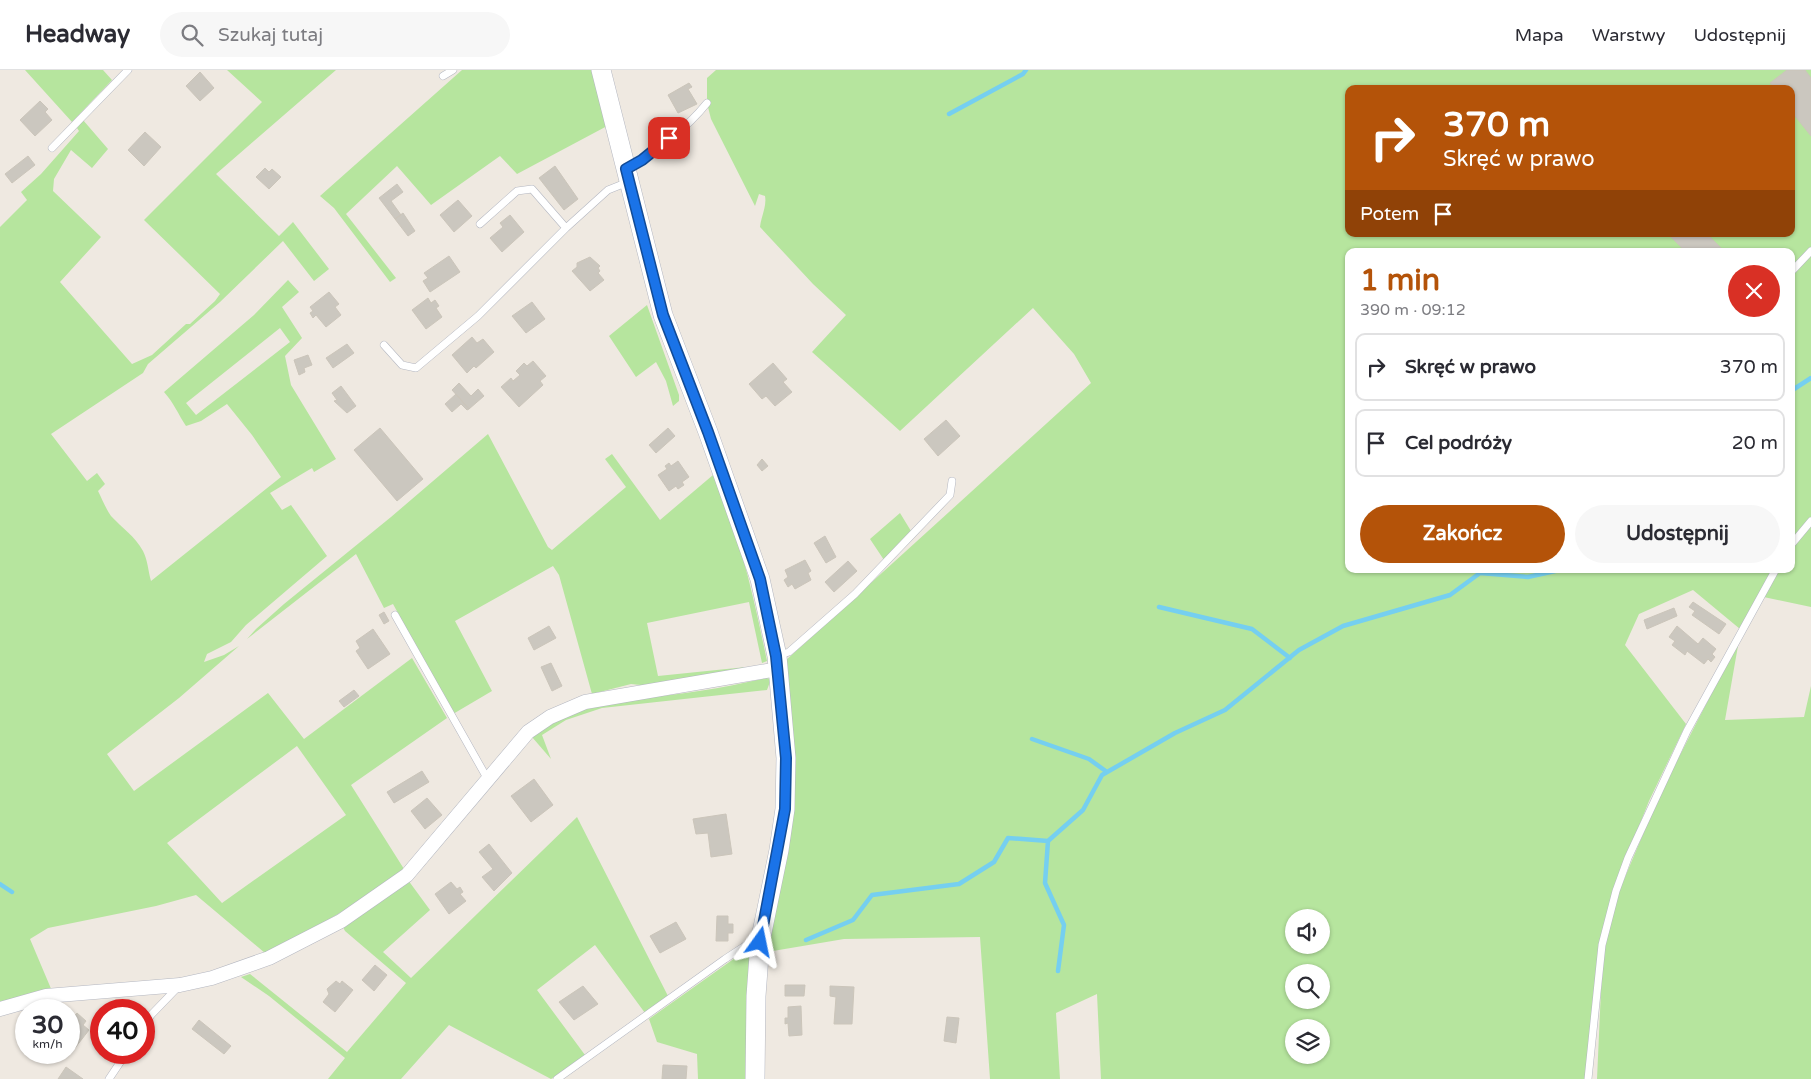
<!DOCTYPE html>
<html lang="pl">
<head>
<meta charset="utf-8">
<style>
  body { margin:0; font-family:"Varela Round",sans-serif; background:#f7f7f7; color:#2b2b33; height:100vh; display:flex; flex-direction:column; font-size:19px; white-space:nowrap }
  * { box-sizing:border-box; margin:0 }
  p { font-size:16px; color:#7c7c81 }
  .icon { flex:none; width:28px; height:28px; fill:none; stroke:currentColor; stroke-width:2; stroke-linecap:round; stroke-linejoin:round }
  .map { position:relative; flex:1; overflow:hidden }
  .panel { position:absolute; left:1345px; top:178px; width:450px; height:325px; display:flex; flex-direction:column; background:#fff; border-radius:10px; box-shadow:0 1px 4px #0004 }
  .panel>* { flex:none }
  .guide { position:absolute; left:1345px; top:15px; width:450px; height:152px; border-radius:10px; box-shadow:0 1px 4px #0004; background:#b45309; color:#fff; overflow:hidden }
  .fabs { position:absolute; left:1285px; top:839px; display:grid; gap:10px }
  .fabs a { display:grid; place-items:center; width:45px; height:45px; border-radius:50%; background:#fff; box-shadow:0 1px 4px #0004; font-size:25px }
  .speed { position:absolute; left:15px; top:929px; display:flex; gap:10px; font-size:25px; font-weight:700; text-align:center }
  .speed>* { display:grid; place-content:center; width:65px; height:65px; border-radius:50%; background:#fff; box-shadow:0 1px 4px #0004; line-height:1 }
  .speed small { font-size:12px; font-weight:400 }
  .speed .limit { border:8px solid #d22; background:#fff; color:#111 }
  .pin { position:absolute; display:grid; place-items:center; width:42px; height:42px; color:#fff; margin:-21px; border-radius:10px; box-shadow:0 2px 8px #0006 }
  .me { position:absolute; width:55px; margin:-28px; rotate:12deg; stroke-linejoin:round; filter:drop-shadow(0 0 4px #0008) }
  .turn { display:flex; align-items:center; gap:18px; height:105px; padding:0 15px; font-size:22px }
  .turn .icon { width:65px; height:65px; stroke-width:2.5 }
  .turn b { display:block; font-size:35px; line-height:42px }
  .then { display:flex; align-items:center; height:48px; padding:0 15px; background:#0003; gap:10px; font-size:19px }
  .round { display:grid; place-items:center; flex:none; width:52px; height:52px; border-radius:26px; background:#f7f7f7 }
  .summary { display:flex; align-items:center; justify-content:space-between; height:85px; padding:0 15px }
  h1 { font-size:30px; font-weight:700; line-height:38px; color:#b45309 }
  .button { display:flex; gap:10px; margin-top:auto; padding:10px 15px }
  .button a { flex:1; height:58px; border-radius:30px; background:#b45309; color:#fff; font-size:20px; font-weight:700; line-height:58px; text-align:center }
  .button a+a { background:#f7f7f7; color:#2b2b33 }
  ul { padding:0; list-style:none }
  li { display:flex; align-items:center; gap:15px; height:68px; margin:0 10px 8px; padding:0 5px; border:2px solid #e1e1e2; border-radius:10px }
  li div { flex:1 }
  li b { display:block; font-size:19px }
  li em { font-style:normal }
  header { display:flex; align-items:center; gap:30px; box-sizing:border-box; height:70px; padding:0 25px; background:#fff; border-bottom:1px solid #e1e1e2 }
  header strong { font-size:24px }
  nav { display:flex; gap:28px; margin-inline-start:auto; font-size:18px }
  .search { width:350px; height:45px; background:#f7f7f7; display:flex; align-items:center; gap:12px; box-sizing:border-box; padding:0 18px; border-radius:28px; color:#7c7c81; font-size:19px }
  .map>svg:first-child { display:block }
</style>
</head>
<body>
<header>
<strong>Headway</strong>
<div class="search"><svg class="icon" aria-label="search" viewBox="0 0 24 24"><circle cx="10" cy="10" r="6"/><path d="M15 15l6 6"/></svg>Szukaj tutaj</div>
<nav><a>Mapa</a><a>Warstwy</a><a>Udostępnij</a></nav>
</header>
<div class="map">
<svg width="1811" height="1009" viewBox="0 0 1811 1009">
  <rect width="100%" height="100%" fill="#efe9e1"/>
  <path fill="#b6e59e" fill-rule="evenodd" d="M25 0H103L112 10 72 52Z
    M227 0H336L216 104 279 166 293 152 329 199 314 211 283 171 220 232 148 294 143 303 51 364 87 411 97 403 105 414 98 421C102 429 106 439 111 446 122 458 135 466 143 481 148 491 148 501 151 511L281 407 252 365 227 334 201 351 186 356C178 344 174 333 164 322L254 245 288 210 299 222 282 237 302 268 285 286 291 315 336 389 314 402 312 398 270 423 282 440 291 435 327 486 246 555 231 572 207 584 204 592 224 585 239 576 179 628 107 684 134 721 268 623 304 669 412 588 447 648 351 715 404 799C361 834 314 858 265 883L196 825 156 836 48 858 30 869 52 921 0 932V157L27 130 21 122 41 104 79 61 77 58 83 50 108 79 92 98 71 80 54 109 53 121 101 167 60 212 132 294 152 285 186 254H190L215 231 220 224 144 150 262 32ZM280 258 290 272 196 345 186 333ZM297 676 346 745 222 833 167 773Z
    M462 0H595L609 55 517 104 500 86 431 135 397 96 346 144 396 208 390 212 334 138 320 126Z
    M716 0H1811V537L1759 526 1740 559 1693 520 1639 544 1625 575 1686 654 1649 731 1615 816 1600 870 1586 1009H1101L1097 924 1056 943 1060 1009H990L980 867 844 869 767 882 785 591 1091 313 1074 284 1033 238 900 361 812 282 846 245 813 214 760 157C761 147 767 136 765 126L759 124 755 136 711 49 707 33V8ZM1349 19H1791V164H1349ZM1349 181H1791V499H1349ZM1294 848H1321V875H1294ZM1294 902H1321V930H1294ZM1294 958H1321V985H1294Z
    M647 235 679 325V331L673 336 666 311 656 292 636 307 609 266Z
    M488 364 548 477 552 480 626 417 605 389 612 384 660 450 713 405C740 463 754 529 767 591L762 593 749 532 647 553 658 606 746 597 710 607 650 616 631 614 592 624 559 505 553 496 455 551 492 621 453 644 393 534 384 538 356 484 247 569 256 559 284 534 391 447Z
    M900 443 911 461 884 490 870 469Z
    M1739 570 1725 650 1804 647 1811 616V1009H1597L1601 920 1605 876 1617 826 1660 724Z
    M766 608 771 609 767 620 602 638 566 650 542 665 551 689 532 667C586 627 636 631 699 621 721 618 744 613 766 608Z
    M577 747 668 926 645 943 595 875 537 920 585 985 551 1009 449 955 401 1009H328L345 988 269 926 241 907 250 904 347 982 406 913 345 861 342 855 408 810 430 840 383 882 411 908Z
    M743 885 749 886 751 890 750 1009H698L697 984 657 972 649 949 735 888Z"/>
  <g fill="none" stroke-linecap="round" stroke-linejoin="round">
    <path stroke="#75cff0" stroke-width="4.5" d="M949 44 1023 4 1026 0
      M1791 321 1811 308
      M1159 537 1252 559 1290 588
      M1032 669 1089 689 1107 702
      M1048 771 1045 813 1064 855 1058 901
      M0 814 12 822
      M806 870 853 850 872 825 959 814 994 792 1008 768 1048 771 1083 740 1102 705 1175 663 1225 640 1299 580 1343 556 1450 525 1480 503 1528 507 1564 499"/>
  </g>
  <path fill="#cbc7bf" stroke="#cbc5ba" d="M1787 0H1805L1811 8V66L1791 41V19H1775L1770 13Z
    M200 2 214 18 200 31 186 16Z
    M689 13 692 17 688 19 697 34 678 43 668 25Z
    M40 31 48 39 45 42 52 50 35 66 20 50Z
    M145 62 161 77 144 96 128 80Z
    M28 86 35 95 12 113 5 104Z
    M555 96 578 129 564 140 539 108Z
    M265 98 269 102 272 99 281 107 269 119 256 107Z
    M397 114 403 122 391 131 401 145 395 149 379 128Z
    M458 130 472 146 454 162 440 145Z
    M403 143 415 161 408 166 395 149Z
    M510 145 524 162 502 182 490 168 503 157 500 153Z
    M1668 164H1707L1724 181H1685Z
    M449 186 460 202 430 222 423 211 428 208 424 203Z
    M590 187 600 196 598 198 600 201 598 203 604 210 590 221 572 201 577 197V193Z
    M329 222 339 234 335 237 341 245 326 257 316 245 313 248 310 243 313 241 310 237Z
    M428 228 431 233 435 230 439 236 436 238 442 247 426 259 412 240Z
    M532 232 545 249 526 263 512 246Z
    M472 267 477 273 483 269 494 282 476 298 474 296 467 303 452 285Z
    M347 274 354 283 333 298 326 288Z
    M308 285 312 295 304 298 305 302 299 305 294 290Z
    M533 291 546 306 540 311 543 315 519 337 501 317 511 308 513 311 520 305 516 301 524 293 527 296Z
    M773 293 787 309 783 312 792 322 775 336 766 326 762 329 749 314Z
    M459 313 471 326 478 319 484 326 469 339 452 320Z
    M341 316 356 336 347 343 334 331 337 330 332 323Z
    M456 324 469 339 467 340 461 334 452 342 445 334Z
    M946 350 960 366 938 386 924 369Z
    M380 358 423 409 397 431 354 380Z
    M668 358 675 366 656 383 649 375Z
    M762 389 768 396 762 401 757 395Z
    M678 391 689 407 682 412 684 415 678 419 676 416 669 421 658 405 667 399 665 396 669 393 671 396Z
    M825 466 836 487 826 493 814 473Z
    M805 490 811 501 808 503 811 510 795 519 792 514 788 517 784 510 788 507 785 500Z
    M848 491 857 501 834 522 825 512Z
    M1693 532 1726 554 1719 564 1692 545 1695 541 1689 537Z
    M1674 538 1677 546 1647 559 1644 550Z
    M384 542 389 551 384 554 379 545Z
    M549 556 556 568 534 580 528 568Z
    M1677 556 1698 574 1703 568 1716 579 1712 584 1715 587 1711 592 1708 589 1704 594 1687 581 1685 585 1672 575 1675 571 1669 567Z
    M373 559 390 584 368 599 356 581 360 578 356 571Z
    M551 593 562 616 552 621 541 597Z
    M354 620 359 626 344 637 339 631Z
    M422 701 429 712 394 733 387 722Z
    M534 709 553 735 531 752 511 726Z
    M427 728 442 745 425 759 411 741Z
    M726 744 732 784 711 787 708 763 696 764 693 749Z
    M489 774 512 803 494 821 482 807 493 799 479 782Z
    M451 812 457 819 460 817 463 822 460 824 466 831 449 844 435 824Z
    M717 846H728V854H733V863H728V871H716Z
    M676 852 686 869 660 883 650 866Z
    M375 895 387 905 374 921 362 910Z
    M336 911 340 914 342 911 353 920 335 942 323 932 329 924 327 919Z
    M785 915H805L804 926H785Z
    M583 916 598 934 574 950 559 932Z
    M830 916 854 917 852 954H834L836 927 830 926Z
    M801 936 802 965 789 966 788 953 785 954V948H788V937Z
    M77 943 86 951 83 955 89 960 75 978 69 973V952Z
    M947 947 959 948 956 973 944 971Z
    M199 950 231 976 224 984 192 959Z
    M663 995 687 996 686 1009H662Z
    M66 997 83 1009H58Z"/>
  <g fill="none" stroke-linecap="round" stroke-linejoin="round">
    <g stroke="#b4b7c1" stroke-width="8">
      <path id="lane" d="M443 6 453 0
        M52 78 128 0
        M628 97C656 82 687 58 707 33
        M480 154 517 121 532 119 566 158
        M1791 202 1811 181
        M384 275 402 295 416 298 478 246 566 158 608 120 628 112
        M1791 475 1811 451
        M395 545 487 708
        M777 586 789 582 855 524 950 425 952 411
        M144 956 151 945 179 916
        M109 1009 127 982
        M557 1009 725 889 748 874 759 872
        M1588 1009 1602 875 1616 821 1628 788 1687 661 1776 499"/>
    </g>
    <g stroke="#b4b7c1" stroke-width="15">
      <path id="street" d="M0 939 46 926 180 915 212 908 269 888 341 851 407 805 528 662 550 647 585 632 778 599"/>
    </g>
    <g stroke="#b4b7c1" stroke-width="20">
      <path id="secondary" d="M601 0 663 245 708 362 760 509 777 586 786 688 785 739 779 780 760 872 756 926 755 1009"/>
    </g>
    <use href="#lane" stroke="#fff" stroke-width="7"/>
    <use href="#street" stroke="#fff" stroke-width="14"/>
    <use href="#secondary" stroke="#fff" stroke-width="19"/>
  </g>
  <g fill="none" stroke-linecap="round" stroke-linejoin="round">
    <g stroke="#114b97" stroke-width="12">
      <path id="route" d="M669 68 642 90 626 99 663 245 708 362 760 509 776 586 786 688 785 739 760 872"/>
    </g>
    <use href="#route" stroke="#1a73e8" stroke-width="9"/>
  </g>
</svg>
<div class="fabs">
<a><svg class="icon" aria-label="sound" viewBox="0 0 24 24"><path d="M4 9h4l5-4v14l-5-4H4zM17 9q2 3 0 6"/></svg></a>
<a><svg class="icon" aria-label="search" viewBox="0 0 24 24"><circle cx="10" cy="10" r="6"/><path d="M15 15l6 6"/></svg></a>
<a><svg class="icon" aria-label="layers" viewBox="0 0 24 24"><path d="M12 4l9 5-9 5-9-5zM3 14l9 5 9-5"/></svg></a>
</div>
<div class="speed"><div>30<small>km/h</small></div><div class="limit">40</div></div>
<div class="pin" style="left:669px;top:68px;background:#d93025"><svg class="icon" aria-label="arrive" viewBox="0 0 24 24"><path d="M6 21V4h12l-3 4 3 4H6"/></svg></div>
<svg class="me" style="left:760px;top:872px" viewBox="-20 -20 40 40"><path d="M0-17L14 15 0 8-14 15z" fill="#1a73e8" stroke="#fff" stroke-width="4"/></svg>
<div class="guide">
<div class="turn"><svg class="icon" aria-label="right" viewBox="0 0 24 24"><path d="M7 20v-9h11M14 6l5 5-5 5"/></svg><div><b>370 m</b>Skręć w prawo</div></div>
<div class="then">Potem<svg class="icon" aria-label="arrive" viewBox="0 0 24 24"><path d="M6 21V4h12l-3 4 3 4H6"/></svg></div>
</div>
<section class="panel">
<div class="summary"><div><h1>1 min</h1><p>390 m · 09:12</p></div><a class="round" style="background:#d93025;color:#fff"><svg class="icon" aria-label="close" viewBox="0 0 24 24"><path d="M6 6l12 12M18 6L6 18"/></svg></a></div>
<ul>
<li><svg class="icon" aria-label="right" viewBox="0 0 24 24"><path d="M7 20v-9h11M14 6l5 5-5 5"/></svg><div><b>Skręć w prawo</b></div><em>370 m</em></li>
<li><svg class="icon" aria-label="arrive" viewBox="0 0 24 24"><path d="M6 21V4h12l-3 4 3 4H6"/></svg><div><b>Cel podróży</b></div><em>20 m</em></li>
</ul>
<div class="button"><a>Zakończ</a><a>Udostępnij</a></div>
</section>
</div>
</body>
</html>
